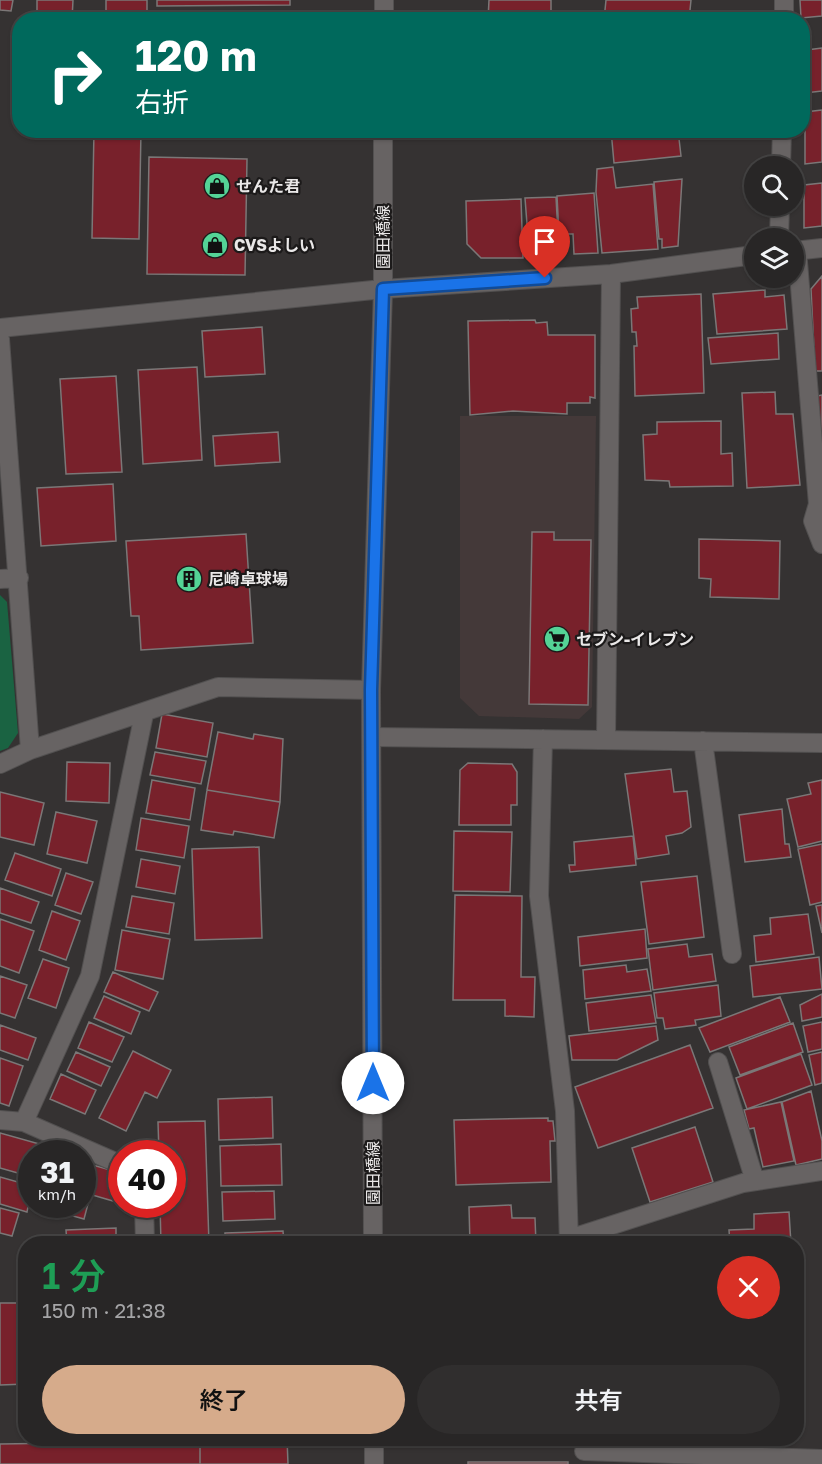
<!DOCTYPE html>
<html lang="ja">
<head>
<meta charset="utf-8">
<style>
  body { margin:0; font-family:"Golos Text","Noto Sans JP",sans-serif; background:#302e2e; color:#f1f3f6; height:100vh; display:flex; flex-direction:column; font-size:22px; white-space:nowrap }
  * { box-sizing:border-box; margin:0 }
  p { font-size:20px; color:#a5a5a7 }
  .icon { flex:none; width:33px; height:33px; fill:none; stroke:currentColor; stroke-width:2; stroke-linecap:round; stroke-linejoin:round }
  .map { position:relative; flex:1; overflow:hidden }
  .details { position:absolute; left:18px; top:1236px; width:786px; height:210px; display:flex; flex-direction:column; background:#282626; border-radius:24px; box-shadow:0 2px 4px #0004,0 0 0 2px #444343 }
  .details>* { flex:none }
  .guide { position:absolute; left:12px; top:12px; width:798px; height:126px; border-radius:24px; box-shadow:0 2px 4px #0004,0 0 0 2px #444343; background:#00695c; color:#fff; overflow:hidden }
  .fabs { position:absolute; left:744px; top:156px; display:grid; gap:12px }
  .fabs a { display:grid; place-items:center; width:60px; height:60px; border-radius:50%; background:#282626; box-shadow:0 2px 4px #0004,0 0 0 2px #444343; font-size:30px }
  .speed { position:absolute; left:18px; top:1140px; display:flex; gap:12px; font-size:30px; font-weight:700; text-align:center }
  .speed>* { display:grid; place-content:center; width:78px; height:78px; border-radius:50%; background:#282626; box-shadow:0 2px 4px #0004,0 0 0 2px #444343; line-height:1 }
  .speed small { font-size:15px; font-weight:400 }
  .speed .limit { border:9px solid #d22; background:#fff; color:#111 }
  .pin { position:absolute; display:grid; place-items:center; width:51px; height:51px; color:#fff; margin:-62px -26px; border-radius:50% 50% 50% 0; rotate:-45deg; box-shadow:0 0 6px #0007 }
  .pin .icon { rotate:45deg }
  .me { position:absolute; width:66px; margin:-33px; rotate:0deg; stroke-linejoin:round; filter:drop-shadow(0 0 4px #0008) }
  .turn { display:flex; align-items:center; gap:21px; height:126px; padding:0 24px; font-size:27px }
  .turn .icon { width:78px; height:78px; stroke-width:2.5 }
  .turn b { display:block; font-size:42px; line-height:51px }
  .round { display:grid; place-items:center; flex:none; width:63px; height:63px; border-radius:32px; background:#302e2e }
  .headline { display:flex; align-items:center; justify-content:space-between; height:102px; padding:0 24px }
  h1 { font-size:36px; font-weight:600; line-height:45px; color:#1e9e55 }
  .cta { display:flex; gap:12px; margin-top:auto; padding:12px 24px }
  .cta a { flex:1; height:69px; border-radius:36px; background:#d6ab8b; color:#111; font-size:24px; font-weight:600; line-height:69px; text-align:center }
  .cta a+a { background:#302e2e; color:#f1f3f6 }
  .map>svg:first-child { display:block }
</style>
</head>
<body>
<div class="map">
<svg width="822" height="1464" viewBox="0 0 822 1464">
  <rect width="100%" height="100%" fill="#353232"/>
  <path fill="#443939" d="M460 416H596L592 707 579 719 479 716 460 698Z"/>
  <path fill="#1a6342" d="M0 595 7 602 18 733 8 748 0 751Z"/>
  <path fill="#78212b" stroke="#7b7777" stroke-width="1.5" d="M0 0H13L11 11 0 10Z
    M37 0H73L72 20H37Z
    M106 0H147V20H106Z
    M157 0H290V5L157 6Z
    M489 0H551V12H573V20H488Z
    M606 0H691L689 20H604Z
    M800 0H822V16L801 18Z
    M14 31H20V85H14Z
    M822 48V91L805 93 802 71 807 70V50Z
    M822 110V162L805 164V112Z
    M94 130H141L139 239 92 238Z
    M611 130H678L681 156 614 163Z
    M149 157 247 159 245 275 147 274Z
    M613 167 616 188 653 184 658 249 602 253 596 192 597 169Z
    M682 179 678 246 662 248V239H659L654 182Z
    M822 183V226L804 228V185Z
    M594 193 598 253 574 254 573 234H559L557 196Z
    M556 197 559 254 538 255V236L528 237 525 198Z
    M521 199 523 258H481L467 244 466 201Z
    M822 276V371H815L811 289Z
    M765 290V297L784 295 787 329 717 334 713 294Z
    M701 294 704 393 635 396 634 346H637L636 332H632L631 309 638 308 637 297Z
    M535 320 536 323 547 322 548 335H595V398L590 397V403H567V414L513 411 470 415 468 321Z
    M262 327 265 374 205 377 202 331Z
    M778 333 779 359 711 364 708 338Z
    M197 367 202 460 143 464 138 370Z
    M116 376 122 472 66 474 60 379Z
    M775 392 776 414H793L800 485 747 488 742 393Z
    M822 395V468L817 396Z
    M721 421V454L732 453 733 486 670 487 669 481 645 480 643 435 657 434V422Z
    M278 432 280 462 215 466 213 436Z
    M113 484 116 541 41 546 37 488Z
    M532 532H554V540H591L588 705 529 704Z
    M246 534 253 643 141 650 139 616H131L126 541Z
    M699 539 780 541 779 599 710 597 711 579 699 578Z
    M162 714 213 723 207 757 156 748Z
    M218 732 253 739 254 734 283 739 280 802 207 790Z
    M155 752 206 761 201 784 150 775Z
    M67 762 110 763 109 803 66 801Z
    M468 763 512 764 517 772V805H511V825H459L460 770Z
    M671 769 674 792 687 791 691 827 682 833 666 836 669 854 637 859 625 774Z
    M152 780 195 788 190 820 146 813Z
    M822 780V841L798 847 787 799 811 794 808 783Z
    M207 790 280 802 274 838 234 831 233 835 201 830Z
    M0 792 44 803 34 845 0 837Z
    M782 809 785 844H789L791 857 745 862 739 815Z
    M56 812 97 821 87 863 47 854Z
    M141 818 189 826 184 858 136 850Z
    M454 831 512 832 510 892 453 891Z
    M633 836 636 865 570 872 569 865H575L574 842Z
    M822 844V902L810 905 798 849Z
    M259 847 262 938 195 940 192 849Z
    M15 853 61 869 52 896 5 880Z
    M141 859 180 866 175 894 136 887Z
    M66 873 93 882 81 914 55 905Z
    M697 876 704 937 649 944 641 882Z
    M0 888 39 902 31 923 0 913Z
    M455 895 522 896 521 977H535L534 1017 505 1016V1000H453Z
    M132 896 174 903 169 934 126 927Z
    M822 905V933L816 906Z
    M52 911 80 921 66 960 39 950Z
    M808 914 814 954 756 962 754 936 771 934 770 918Z
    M0 919 34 931 19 973 0 966Z
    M645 929 647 958 580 966 578 937Z
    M122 930 170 939 163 979 115 970Z
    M687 944 689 957 712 954 716 981 653 990 648 949Z
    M819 957 822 989 753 997 750 966Z
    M43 959 69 968 56 1008 28 998Z
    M626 965 627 972 647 969 651 991 585 999 583 970Z
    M113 972 158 992 149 1011 104 992Z
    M0 976 27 985 15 1018 0 1013Z
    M718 985 721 1016 695 1020 696 1025 665 1029 663 1018H657L654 993Z
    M822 994V1017L802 1021 800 1005Z
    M651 995 656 1023 589 1031 586 1003Z
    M104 996 140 1012 131 1034 94 1018Z
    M780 997 790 1022 710 1052 699 1028Z
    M89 1022 124 1037 112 1062 78 1048Z
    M822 1022V1049L808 1052 803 1026Z
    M793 1023 803 1052 740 1075 729 1047Z
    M0 1025 36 1038 28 1060 0 1050Z
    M656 1026 658 1040 617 1060H572L569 1036Z
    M690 1045 713 1108 598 1148 575 1087Z
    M133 1051 171 1070 157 1098 145 1092 126 1131 99 1118Z
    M76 1052 110 1067 101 1086 67 1071Z
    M822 1052V1083L815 1085 809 1055Z
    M801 1054 812 1085 747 1109 736 1078Z
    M0 1058 23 1066 9 1106 0 1103Z
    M61 1074 96 1090 85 1114 50 1099Z
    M811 1091 822 1141V1159L796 1165 782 1102Z
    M272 1097 273 1138 219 1140 218 1099Z
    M781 1102 794 1161 763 1167 754 1128 749 1129 744 1110Z
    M548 1118V1121H553L555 1141H550L551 1182 456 1185 454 1120Z
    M205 1121 209 1244H161L160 1204H172V1154H159L158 1122Z
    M695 1127 713 1182 650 1202 632 1148Z
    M0 1133 43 1145 41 1154H32V1177L0 1168Z
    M281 1144 282 1185 221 1186 220 1146Z
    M82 1162 121 1173 113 1201 82 1192Z
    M0 1177 32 1186 27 1212 0 1204Z
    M274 1191 275 1219 223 1221 222 1192Z
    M82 1198 89 1200 84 1219 48 1209 49 1204H82Z
    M511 1205 512 1218H535L536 1244H470L469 1207Z
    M0 1208 19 1213 12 1236 0 1233Z
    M789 1212 791 1244H730L729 1230 754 1229V1214Z
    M116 1228V1244H67L66 1230Z
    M283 1231 284 1244H225V1233Z
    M0 1303H26V1384L0 1385Z
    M200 1438H287L288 1464H200Z
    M200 1441V1464H0V1444Z
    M468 1462H568V1464H468Z"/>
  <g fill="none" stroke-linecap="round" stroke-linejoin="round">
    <g stroke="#525050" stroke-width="20">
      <path id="street" d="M784 20V0
        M781 166 782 130
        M779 238 780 206
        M797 250 818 504 813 521 822 544
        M794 251 822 248
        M0 328 383 289 611 274 754 255
        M0 339 30 750
        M0 579 19 578
        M373 737 822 743
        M543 739 539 896 565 1111 569 1244
        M606 740 611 274
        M703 741 732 954
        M0 764 30 750 218 687 371 690
        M718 1062 755 1181
        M0 1120 24 1122 122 1165
        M24 1122 90 976 144 714
        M144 1204 145 1244
        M569 1239 743 1183 822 1171
        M584 1451 822 1459"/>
    </g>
    <g stroke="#525050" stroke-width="20">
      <path id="secondary" d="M384 20V0
        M373 1244 371 690 383 289V130
        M374 1438V1464"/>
    </g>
    <use href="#street" stroke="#676363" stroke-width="18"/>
    <use href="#secondary" stroke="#676363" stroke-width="18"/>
  </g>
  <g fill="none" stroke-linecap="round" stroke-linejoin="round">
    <g stroke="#114b97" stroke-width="15">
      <path id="route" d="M373 1083 371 690 383 289 545 278"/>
    </g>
    <use href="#route" stroke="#1a73e8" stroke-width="10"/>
  </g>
  <defs>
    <g id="shop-disc" transform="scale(1.35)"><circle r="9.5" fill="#54d396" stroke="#1c1a1a"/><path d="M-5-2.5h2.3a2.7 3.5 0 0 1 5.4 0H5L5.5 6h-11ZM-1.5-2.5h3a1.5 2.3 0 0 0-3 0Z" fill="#111"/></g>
    <g id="building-disc" transform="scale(1.35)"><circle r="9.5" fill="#54d396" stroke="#1c1a1a"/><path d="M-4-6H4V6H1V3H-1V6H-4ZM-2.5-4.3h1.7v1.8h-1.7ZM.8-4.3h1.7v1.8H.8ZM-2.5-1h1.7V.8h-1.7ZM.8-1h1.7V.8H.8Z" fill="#111"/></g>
    <g id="supermarket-disc" transform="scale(1.35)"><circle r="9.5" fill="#54d396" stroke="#1c1a1a"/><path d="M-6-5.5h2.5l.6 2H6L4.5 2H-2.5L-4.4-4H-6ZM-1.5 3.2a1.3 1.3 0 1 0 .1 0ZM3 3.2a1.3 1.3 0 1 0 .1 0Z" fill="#111"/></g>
  </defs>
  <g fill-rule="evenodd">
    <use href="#shop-disc" x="217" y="186"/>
    <use href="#shop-disc" x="215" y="245"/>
    <use href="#building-disc" x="189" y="579"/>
    <use href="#supermarket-disc" x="557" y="639"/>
  </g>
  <g text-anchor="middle" stroke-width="4.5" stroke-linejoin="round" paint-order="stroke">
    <g font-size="16" font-weight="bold" fill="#eae8e8" stroke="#1c1a1a" text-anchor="start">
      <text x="236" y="192">せんた君</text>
      <text x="234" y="251">CVSよしい</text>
      <text x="208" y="585">尼崎卓球場</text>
      <text x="576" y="645">セブン-イレブン</text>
    </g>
    <g font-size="16" fill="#eae8e8" stroke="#1c1a1a">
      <text transform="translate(383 237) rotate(-90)" y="6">園田橋線</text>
      <text transform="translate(373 1173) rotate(-90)" y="6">園田橋線</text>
    </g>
  </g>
</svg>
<div class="fabs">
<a><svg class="icon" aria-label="search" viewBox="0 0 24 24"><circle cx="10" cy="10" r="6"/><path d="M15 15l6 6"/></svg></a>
<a><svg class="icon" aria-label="layers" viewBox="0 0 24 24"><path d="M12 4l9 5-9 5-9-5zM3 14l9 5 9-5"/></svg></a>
</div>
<div class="speed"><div>31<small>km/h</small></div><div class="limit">40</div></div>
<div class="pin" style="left:545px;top:278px;background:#d93025"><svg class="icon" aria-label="arrive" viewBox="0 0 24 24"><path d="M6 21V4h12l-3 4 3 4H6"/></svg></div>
<svg class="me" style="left:373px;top:1083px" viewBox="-20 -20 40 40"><circle r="19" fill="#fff"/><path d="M0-13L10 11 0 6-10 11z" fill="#1a73e8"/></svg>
<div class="guide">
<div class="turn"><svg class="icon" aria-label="right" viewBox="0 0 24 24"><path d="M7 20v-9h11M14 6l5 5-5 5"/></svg><div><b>120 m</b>右折</div></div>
</div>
<section class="details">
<div class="headline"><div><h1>1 分</h1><p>150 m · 21:38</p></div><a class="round" style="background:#d93025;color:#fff"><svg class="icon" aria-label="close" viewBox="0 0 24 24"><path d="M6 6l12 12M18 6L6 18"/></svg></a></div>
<div class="cta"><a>終了</a><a>共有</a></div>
</section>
</div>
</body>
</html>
